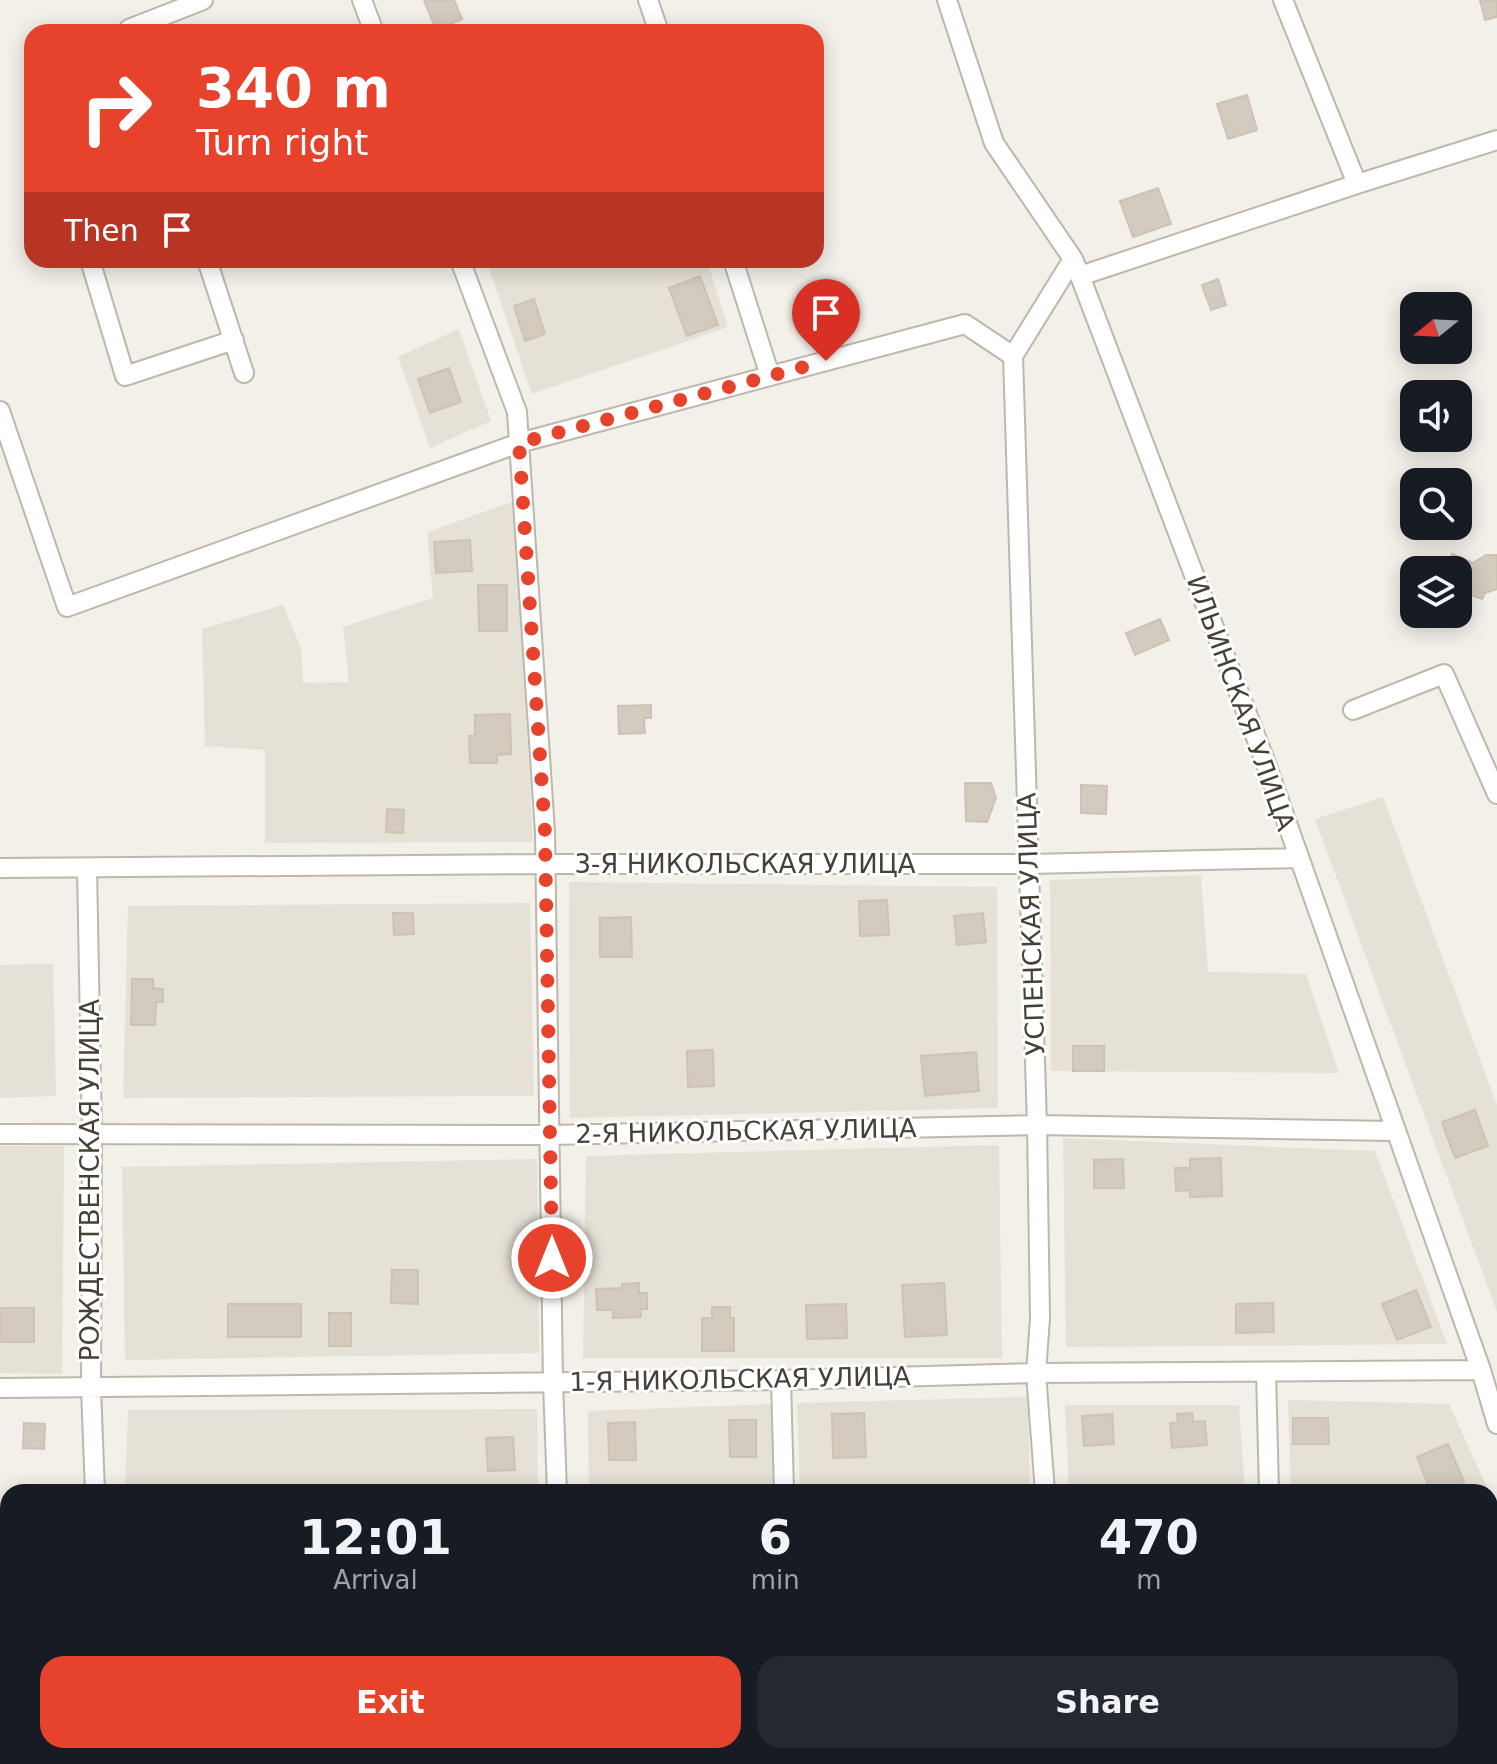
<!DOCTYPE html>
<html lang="en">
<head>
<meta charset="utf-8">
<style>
  body { margin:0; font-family:"DejaVu Sans",sans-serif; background:#242831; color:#f1f3f6; height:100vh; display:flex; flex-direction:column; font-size:30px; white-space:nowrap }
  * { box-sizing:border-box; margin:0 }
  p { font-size:26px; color:#9ea1a6 }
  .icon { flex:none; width:44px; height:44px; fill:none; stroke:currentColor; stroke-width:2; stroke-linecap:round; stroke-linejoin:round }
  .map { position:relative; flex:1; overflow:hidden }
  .sheet { position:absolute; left:0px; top:1484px; width:1498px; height:280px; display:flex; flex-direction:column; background:#171b24; border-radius:24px 24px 0 0; box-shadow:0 4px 20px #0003 }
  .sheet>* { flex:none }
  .hud { position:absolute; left:24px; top:24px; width:800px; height:244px; border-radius:24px; box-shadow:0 4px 20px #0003; background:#e7422c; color:#fff; overflow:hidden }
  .needle { width:52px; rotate:252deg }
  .fabs { position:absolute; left:1400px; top:292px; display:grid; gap:16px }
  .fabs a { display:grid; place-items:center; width:72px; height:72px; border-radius:16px; background:#171b24; box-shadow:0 4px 20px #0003; font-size:40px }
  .pin { position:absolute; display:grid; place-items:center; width:68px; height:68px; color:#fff; margin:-82px -34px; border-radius:50% 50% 50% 0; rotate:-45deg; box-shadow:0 0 8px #0007 }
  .pin .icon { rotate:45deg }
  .me { position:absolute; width:88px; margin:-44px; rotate:0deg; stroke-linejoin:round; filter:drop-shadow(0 0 6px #0008) }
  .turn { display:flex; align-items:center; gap:28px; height:168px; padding:0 40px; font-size:36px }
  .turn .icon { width:104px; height:104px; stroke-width:2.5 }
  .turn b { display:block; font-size:56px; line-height:68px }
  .then { display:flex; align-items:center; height:76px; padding:0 40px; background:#0003; gap:16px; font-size:30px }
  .eta { display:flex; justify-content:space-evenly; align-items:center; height:136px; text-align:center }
  .eta b { font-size:48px; font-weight:700; line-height:56px }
  .action { display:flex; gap:16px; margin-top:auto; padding:16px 40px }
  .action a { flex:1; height:92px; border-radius:24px; background:#e7422c; color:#fff; font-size:32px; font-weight:700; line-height:92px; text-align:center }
  .action a+a { background:#242831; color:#f1f3f6 }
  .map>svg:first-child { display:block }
</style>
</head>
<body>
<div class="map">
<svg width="1497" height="1764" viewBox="0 0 1497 1764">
  <rect width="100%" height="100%" fill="#f3efe9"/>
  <path fill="#e6e1d7" d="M486 260H707L728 327 532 394Z
    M459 329 491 421 430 448 398 357Z
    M515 501 533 842 265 843V750L205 746 202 629 283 605 301 648 303 683 349 682 343 627 433 598 427 532Z
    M1383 797 1497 1105V1312L1315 819Z
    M1201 875 1208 972 1306 974 1339 1073 1051 1071 1050 880Z
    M569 882 997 887 998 1108 570 1118Z
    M530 903 534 1096 123 1098 128 906Z
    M53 964 56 1096 0 1098V965Z
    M1063 1138 1375 1151 1447 1344 1066 1347Z
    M999 1145 1002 1358H583L586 1156Z
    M0 1146H64L62 1374 0 1373Z
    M537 1159 539 1353 125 1360 122 1167Z
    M1028 1397 1030 1492H800L797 1403Z
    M1288 1400 1449 1404 1489 1492H1291Z
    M776 1404 779 1492H589L588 1411Z
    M1065 1405H1239L1245 1492H1069Z
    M537 1409 538 1492H125L128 1410Z
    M1490 1494 1497 1524V1754H1490Z
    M126 1756H540V1764H127Z
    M591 1756H1038L1039 1764H591Z
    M1079 1756H1470L1365 1764H1080Z"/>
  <path fill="#d3cbbf" stroke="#cec2b3" stroke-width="2" d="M424 0H454L462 19 436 30Z
    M1480 0H1497V17L1485 20Z
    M1247 95 1257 130 1228 139 1217 104Z
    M1158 188 1171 224 1133 237 1120 201Z
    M700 276 718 325 687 336 669 288Z
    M1218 279 1226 305 1211 310 1202 285Z
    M534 299 545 334 525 341 514 306Z
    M449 368 461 402 430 413 418 379Z
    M470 540 472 571 436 573 434 542Z
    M1452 554 1473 563 1486 555H1497V589L1485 593 1482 599 1458 590V570H1445Z
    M478 585H507V631H479Z
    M1160 619 1169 640 1135 655 1126 633Z
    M651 705V718H644L645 733 619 734 618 706Z
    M510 714 511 754 497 755V763H470L469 736H475V715Z
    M965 783H991L996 798 987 822 966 821Z
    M1081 785 1107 786 1106 814 1081 813Z
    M387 809 404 810 403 833 386 832Z
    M887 900 889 935 860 936 859 901Z
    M393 913H413L414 934 394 935Z
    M983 913 986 942 957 945 954 916Z
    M631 917 632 957H600V918Z
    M132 979H153V988L163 989V1002H156L155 1025H131Z
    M1073 1046H1104V1071H1073Z
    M713 1050 714 1086 688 1087 687 1051Z
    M976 1052 979 1091 925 1096 921 1056Z
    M1475 1110 1488 1146 1455 1158 1442 1122Z
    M1221 1158 1222 1196 1190 1197V1190L1176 1191 1175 1168H1190V1159Z
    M1123 1159 1124 1188H1094V1160Z
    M392 1270H418V1304L391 1303Z
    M639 1283V1293H647V1309H640L641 1317 613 1318V1310H597L596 1289 622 1288V1284Z
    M944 1283 947 1335 905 1337 902 1285Z
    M1416 1290 1431 1327 1397 1340 1382 1304Z
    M1273 1303 1274 1332 1236 1333V1304Z
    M228 1304H301V1337H228Z
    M846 1304 847 1338 807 1339 806 1305Z
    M712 1307H730V1318H734V1351H702V1318H712Z
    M0 1308H34V1342H0Z
    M329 1313H351V1346H329Z
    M864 1413 866 1457 833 1458 832 1414Z
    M1192 1413 1193 1422 1205 1421 1207 1445 1172 1448 1170 1423H1178L1177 1414Z
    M1112 1414 1114 1444 1084 1446 1082 1416Z
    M1293 1418H1328L1329 1444H1293Z
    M729 1420H756V1457H730Z
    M635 1422 636 1460H609L608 1423Z
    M24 1423 45 1424 44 1449 23 1448Z
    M513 1437 515 1470 488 1471 486 1438Z
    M1448 1444 1464 1482 1439 1492H1431L1417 1457Z"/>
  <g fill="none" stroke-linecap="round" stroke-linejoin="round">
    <g stroke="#bdb7ac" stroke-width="22">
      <path id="street" d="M362 0 374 32
        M648 0 659 32
        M947 0 994 143 1073 259 1080 276 1265 761 1481 1370 1497 1424
        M130 32 129 29 203 0
        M1357 184 1497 140
        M90 260 125 376 234 340
        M207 260 244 373
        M460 260 517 412 545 832 553 1382 557 1492
        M733 260 770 376
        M1080 276 1357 184 1283 0
        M1013 356 1037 1125 1040 1318 1036 1373 1045 1492
        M1013 356 1073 259
        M0 411 67 607 519 443 965 324 1013 356
        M1353 710 1444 674 1497 794
        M0 868 546 864H1029L1299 858
        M87 868 92 1134 91 1388 95 1492
        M0 1134 551 1135 1037 1125 1395 1131
        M1266 1372 1269 1492
        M781 1380 784 1492
        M0 1388 781 1380 1036 1373 1481 1370
        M0 1635H8
        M106 1756V1764
        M568 1756V1764
        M1064 1756 1065 1764"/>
    </g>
    <use href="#street" stroke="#fff" stroke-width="18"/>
  </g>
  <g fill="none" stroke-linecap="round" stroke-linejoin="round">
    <path stroke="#e7422c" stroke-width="14" stroke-dasharray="0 25.2" d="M552 1258 545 832 519 443 826 361"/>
  </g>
  <g text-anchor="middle" stroke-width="6" stroke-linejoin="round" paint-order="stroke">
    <g font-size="26" fill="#464038" stroke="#fff">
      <text transform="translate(1241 703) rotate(70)" y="9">ИЛЬИНСКАЯ УЛИЦА</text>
      <text x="745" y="873">3-Я НИКОЛЬСКАЯ УЛИЦА</text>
      <text transform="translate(1031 924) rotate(-92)" y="9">УСПЕНСКАЯ УЛИЦА</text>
      <text transform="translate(746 1131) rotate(-1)" y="9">2-Я НИКОЛЬСКАЯ УЛИЦА</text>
      <text transform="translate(90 1180) rotate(-90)" y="9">РОЖДЕСТВЕНСКАЯ УЛИЦА</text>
      <text transform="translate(740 1379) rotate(-1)" y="9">1-Я НИКОЛЬСКАЯ УЛИЦА</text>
    </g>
  </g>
</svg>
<div class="fabs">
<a><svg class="needle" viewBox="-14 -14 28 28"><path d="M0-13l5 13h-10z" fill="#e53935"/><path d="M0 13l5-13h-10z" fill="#9ea1a6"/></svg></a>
<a><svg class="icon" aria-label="sound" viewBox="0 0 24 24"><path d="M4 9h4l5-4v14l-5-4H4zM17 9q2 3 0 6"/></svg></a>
<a><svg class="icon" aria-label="search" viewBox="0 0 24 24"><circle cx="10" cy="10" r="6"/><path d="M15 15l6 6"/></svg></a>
<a><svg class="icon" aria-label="layers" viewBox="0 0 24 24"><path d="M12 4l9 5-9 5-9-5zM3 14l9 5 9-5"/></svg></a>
</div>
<div class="pin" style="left:826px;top:361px;background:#d93025"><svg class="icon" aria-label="arrive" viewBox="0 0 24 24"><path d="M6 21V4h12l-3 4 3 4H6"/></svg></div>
<svg class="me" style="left:552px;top:1258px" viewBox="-20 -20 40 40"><circle r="17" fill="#e7422c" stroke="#fff" stroke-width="3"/><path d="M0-11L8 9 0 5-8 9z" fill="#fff"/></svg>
<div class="hud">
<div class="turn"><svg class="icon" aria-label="right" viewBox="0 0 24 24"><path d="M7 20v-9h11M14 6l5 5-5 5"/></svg><div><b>340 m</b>Turn right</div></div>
<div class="then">Then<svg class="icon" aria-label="arrive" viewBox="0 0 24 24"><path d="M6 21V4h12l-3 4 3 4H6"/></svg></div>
</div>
<section class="sheet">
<div class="eta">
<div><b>12:01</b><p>Arrival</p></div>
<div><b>6</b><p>min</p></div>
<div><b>470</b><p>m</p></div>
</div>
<div class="action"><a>Exit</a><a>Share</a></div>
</section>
</div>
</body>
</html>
